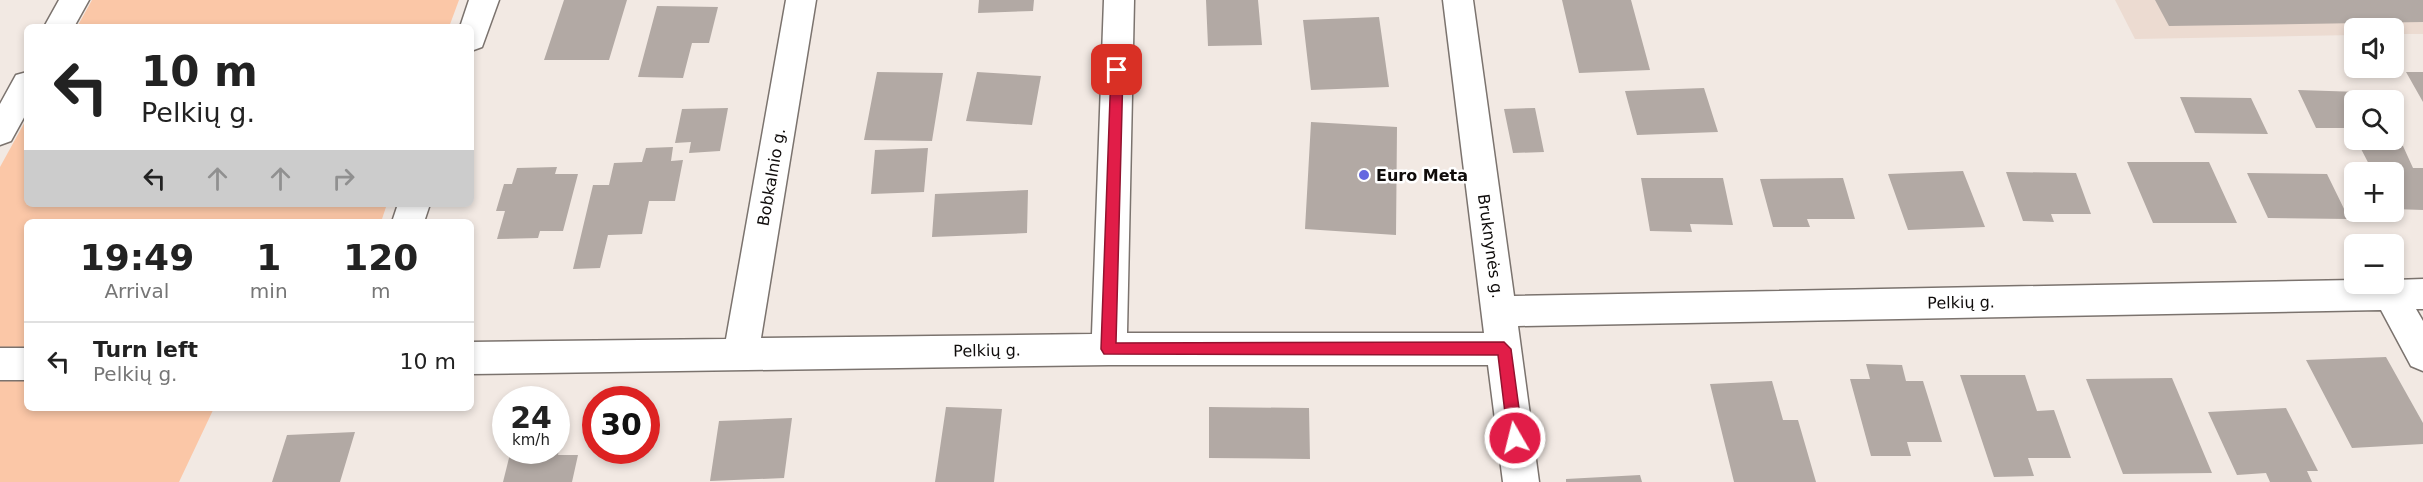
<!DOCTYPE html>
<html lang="en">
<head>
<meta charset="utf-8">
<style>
  body { margin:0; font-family:"DejaVu Sans",sans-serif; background:#f6f6f6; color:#222; height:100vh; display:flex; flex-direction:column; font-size:22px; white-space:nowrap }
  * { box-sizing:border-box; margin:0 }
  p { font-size:20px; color:#767676 }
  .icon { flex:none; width:33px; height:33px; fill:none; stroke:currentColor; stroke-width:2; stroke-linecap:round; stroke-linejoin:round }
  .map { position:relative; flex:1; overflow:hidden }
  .side { position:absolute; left:24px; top:219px; width:450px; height:192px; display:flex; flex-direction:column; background:#fff; border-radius:9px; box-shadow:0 3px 9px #0003 }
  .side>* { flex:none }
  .top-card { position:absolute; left:24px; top:24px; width:450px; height:183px; border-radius:9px; box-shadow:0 3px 9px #0003; background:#fff; color:#222; overflow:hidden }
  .tools { position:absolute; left:2344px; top:18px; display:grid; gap:12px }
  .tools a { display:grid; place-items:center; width:60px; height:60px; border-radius:9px; background:#fff; box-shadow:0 3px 9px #0003; font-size:30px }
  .speed { position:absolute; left:492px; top:386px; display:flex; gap:12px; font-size:30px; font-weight:700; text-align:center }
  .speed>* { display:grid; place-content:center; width:78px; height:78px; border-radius:50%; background:#fff; box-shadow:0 3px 9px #0003; line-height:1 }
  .speed small { font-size:15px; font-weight:400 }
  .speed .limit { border:9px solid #d22; background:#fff; color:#111 }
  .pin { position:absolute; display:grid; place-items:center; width:51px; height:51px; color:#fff; margin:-26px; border-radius:12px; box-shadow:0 3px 9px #0006 }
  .me { position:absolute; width:66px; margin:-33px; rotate:352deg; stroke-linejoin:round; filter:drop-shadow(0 0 4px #0008) }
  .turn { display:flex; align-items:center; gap:21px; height:126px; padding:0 18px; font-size:27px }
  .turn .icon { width:78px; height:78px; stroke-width:2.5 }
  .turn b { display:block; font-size:42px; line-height:51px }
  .lanes { display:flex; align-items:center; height:57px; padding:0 18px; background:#0003; justify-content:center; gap:30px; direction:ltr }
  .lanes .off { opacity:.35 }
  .eta { display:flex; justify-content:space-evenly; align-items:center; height:102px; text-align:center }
  .eta b { font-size:36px; font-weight:700; line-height:42px }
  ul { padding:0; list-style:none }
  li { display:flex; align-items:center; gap:18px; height:78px; padding:0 18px; border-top:2px solid #e0e0e0 }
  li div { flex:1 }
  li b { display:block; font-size:22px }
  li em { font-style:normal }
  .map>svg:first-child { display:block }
</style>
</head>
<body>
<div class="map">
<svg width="2423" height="482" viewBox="0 0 2423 482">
  <rect width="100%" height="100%" fill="#f2e9e3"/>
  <path fill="#ecdbd1" d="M2115 0H2423V34H2394V28H2355V35L2135 39Z"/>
  <path fill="#fbc7a7" d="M92 0H459L449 27H77Z
    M27 118V204H387L381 222H27V408H214L179 482H0V167Z"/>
  <path fill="#b2a9a4" d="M564 0H627L609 60H544Z
    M979 0H1034L1033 11 978 13Z
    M1206 0H1258L1262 45 1208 46Z
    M1562 0H1631L1650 70 1579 73Z
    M2155 0H2423V22L2169 26Z
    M657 6 718 7 709 43H692L683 78 638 77Z
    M1379 17 1389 87 1311 90 1303 20Z
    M877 72 943 73 932 141 864 140Z
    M977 72 1041 76 1032 125 966 121Z
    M2406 72H2423V102Z
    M1704 88 1718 132 1637 135 1625 91Z
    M2298 90 2360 92 2365 100H2355V128H2316Z
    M2180 97 2251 98 2268 134 2195 133Z
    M728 108 720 151 689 153 691 142 675 143 682 109Z
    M1535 108 1544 152 1513 153 1504 109Z
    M1311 122 1397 127 1396 235 1305 229Z
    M2359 145 2403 146 2413 168H2423V210L2394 209V172H2373Z
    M673 147 671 161 683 160 675 201H649L642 234 608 235 600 268 573 269 593 185H609L614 163 642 162 646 148Z
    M928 148 924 192 871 194 875 150Z
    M2127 162H2209L2237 223H2153Z
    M557 167 555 174H578L563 231H540L538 238 497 239 505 211H496L504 184H512L517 168Z
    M1963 171 1985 227 1908 230 1888 174Z
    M2006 172 2076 173 2091 214H2051L2054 222 2023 221Z
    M2247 173 2327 174 2349 219 2268 218Z
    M1641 178H1723L1733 225 1690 224 1692 232 1650 231Z
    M1843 178 1855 219H1807L1810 227H1773L1760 179Z
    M1028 190 1027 233 932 237 935 194Z
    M2386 357 2423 423V444L2352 448 2306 360Z
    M1866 364 1902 365 1906 381H1923L1942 442H1907L1911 456H1871L1850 379H1870Z
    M1960 375H2025L2037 411 2054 410 2071 458H2028L2034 476 1994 477Z
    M2172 378 2212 473 2123 474 2086 379Z
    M1772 381 1783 420H1798L1816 482H1734L1710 384Z
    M946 407 1002 409 994 482H935Z
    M1209 407 1309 408 1310 459 1209 458Z
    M2286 408 2318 471H2307L2312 482H2270L2266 473 2237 475 2208 412Z
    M792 418 784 478 710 481 719 421Z
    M556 429H564L558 455H578L572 482H503L511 450H556Z
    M355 432 340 482H272L287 435Z
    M1640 475 1642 482H1566V479Z"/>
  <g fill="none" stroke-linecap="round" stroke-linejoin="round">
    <g stroke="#7b736e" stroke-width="3">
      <path id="minor" d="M59 0H89L74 27H44Z
        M469 0H499L482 47 471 51V27H460Z
        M786 0H816L761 338 1092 334 1104 0H1134L1127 333H1484L1443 0H1473L1514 296 2355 280V284H2394V280L2423 279V309H2416L2423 321V371L2411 366 2381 310 1518 326 1539 482H1503L1488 365H1109L471 374V342L726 339Z
        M27 72V112L11 141 0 145V104L16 75Z
        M398 204H430L424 222H392Z
        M0 348H27V380H0Z"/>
    </g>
    <use href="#minor" fill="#fff" fill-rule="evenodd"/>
  </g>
  <path fill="#e11d48" stroke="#92132f" stroke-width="1.5" d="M1117 65 1123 70 1116 343 1504 342 1511 349 1523 438 1521 442H1510L1508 438 1498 355 1104 354 1101 349 1111 70Z"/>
  <circle fill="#6567e0" stroke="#fff" stroke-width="2" cx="1364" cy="175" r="6"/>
  <g text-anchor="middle" stroke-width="5" stroke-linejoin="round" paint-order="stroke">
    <g font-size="16" font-weight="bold" fill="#0f0c0b" stroke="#fff" text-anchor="start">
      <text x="1376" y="181">Euro Meta</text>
    </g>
    <g font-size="16" fill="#0f0c0b" stroke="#fff">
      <text transform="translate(771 177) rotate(-80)" y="6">Bobkalnio g.</text>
      <text transform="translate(1491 246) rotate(82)" y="6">Bruknynės g.</text>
      <text transform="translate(1961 302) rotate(-1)" y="6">Pelkių g.</text>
      <text transform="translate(987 350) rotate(-1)" y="6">Pelkių g.</text>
    </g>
  </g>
</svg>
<div class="tools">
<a><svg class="icon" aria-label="sound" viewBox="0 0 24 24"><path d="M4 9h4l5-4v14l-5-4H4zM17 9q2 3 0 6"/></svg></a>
<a><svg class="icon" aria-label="search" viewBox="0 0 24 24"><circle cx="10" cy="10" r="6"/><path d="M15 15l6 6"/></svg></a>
<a>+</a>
<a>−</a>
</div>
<div class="speed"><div>24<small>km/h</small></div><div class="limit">30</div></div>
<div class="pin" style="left:1117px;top:70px;background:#d93025"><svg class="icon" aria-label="arrive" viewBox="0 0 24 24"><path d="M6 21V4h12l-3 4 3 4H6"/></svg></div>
<svg class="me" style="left:1515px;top:438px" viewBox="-20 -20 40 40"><circle r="17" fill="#e11d48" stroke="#fff" stroke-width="3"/><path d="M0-11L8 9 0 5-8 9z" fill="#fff"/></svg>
<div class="top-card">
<div class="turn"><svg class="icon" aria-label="left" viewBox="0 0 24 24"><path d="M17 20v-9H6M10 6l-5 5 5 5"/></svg><div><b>10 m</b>Pelkių g.</div></div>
<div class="lanes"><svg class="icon" aria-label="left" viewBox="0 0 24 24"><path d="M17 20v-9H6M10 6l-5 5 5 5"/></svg><svg class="icon off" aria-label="ahead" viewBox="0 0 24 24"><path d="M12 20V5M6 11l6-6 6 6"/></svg><svg class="icon off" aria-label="ahead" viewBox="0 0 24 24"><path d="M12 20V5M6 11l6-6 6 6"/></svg><svg class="icon off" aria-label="right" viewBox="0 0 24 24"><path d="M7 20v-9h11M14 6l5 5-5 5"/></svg></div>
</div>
<section class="side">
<div class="eta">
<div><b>19:49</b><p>Arrival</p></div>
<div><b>1</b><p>min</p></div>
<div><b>120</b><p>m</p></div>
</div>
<ul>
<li><svg class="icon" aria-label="left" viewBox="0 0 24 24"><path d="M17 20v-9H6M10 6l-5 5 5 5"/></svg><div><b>Turn left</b><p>Pelkių g.</p></div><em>10 m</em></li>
</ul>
</section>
</div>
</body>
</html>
